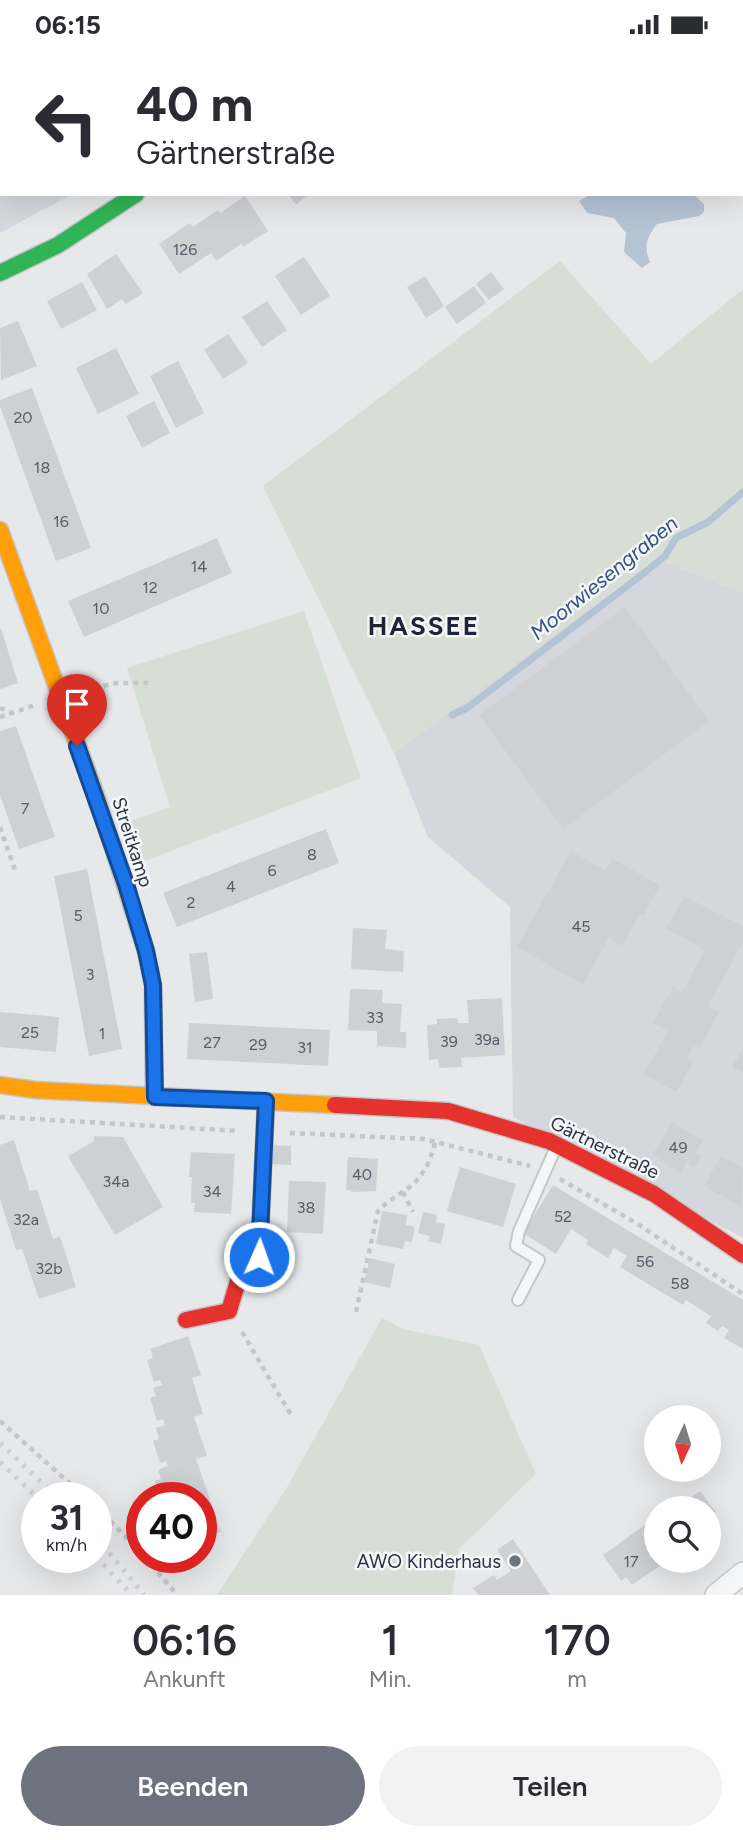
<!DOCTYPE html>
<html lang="de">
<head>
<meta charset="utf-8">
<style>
  body { margin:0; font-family:Figtree,sans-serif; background:#f2f2f3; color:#2b2b33; height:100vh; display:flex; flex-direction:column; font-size:26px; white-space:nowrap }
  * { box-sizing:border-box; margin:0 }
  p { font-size:23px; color:#7c7c81 }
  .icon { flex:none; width:38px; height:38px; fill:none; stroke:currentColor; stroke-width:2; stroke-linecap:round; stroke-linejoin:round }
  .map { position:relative; height:1546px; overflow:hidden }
  .drawer { display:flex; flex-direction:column; background:#fff; flex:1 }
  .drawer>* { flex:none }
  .hud { position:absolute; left:0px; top:0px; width:744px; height:147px; box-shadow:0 7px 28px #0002; background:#fff; color:#2b2b33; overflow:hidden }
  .needle { width:46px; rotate:184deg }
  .fabs { position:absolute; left:644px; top:1356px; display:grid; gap:14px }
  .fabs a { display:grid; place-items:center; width:77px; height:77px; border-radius:50%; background:#fff; box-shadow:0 7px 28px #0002; font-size:35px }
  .speed { position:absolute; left:21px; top:1433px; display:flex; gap:14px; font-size:35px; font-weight:700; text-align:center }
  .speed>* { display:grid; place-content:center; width:91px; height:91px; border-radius:50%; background:#fff; box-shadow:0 7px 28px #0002; line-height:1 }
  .speed small { font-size:18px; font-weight:400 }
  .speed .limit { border:10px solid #d22; background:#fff; color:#111 }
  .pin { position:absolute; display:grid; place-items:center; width:60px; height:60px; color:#fff; margin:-72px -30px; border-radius:50% 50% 50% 0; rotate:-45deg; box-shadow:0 0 7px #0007 }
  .pin .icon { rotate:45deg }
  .me { position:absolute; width:77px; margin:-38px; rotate:2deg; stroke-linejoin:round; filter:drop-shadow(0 0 5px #0008) }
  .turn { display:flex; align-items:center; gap:24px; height:147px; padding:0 21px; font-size:32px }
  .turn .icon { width:91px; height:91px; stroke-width:2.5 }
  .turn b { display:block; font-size:49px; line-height:60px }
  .eta { display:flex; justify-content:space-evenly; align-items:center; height:119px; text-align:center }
  .eta b { font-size:42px; font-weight:600; line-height:49px }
  .action { display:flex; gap:14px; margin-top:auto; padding:14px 21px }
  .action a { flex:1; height:80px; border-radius:42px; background:#6c737f; color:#fff; font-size:28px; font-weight:600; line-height:80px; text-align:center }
  .action a+a { background:#f2f2f3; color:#2b2b33 }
  .status { display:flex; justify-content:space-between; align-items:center; height:49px; padding:0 35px; background:#fff; direction:ltr }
  .status svg { height:19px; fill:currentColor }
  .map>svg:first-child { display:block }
</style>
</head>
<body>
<div class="status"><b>06:15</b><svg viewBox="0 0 49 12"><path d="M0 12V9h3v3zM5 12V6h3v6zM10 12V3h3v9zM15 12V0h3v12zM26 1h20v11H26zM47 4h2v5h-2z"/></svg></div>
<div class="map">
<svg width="743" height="1546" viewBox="0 0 743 1546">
  <rect width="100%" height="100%" fill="#e6e8ea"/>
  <path fill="#d4d7dd" d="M0 0 126 2H2V145H72L0 184Z
    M657 510 743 544V1189L513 1068 510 858 428 788 394 704Z"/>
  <path fill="#d6ded6" d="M0 0 99 2H2L0 119Z
    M560 212 651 315 743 240V544L657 510 394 704 263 437Z
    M304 562 361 729 137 815 123 775 170 758 127 619Z
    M382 1269 403 1280 479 1296 536 1425 459 1500 452 1546H217L286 1440Z"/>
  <path fill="#b4c4d5" d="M591 145H693L704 155V163L699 167 657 175C647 189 643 196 650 213L642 219 624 203 626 184 614 169 587 164 579 152Z"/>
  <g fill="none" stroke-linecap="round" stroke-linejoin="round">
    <path stroke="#b4c4d5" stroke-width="7" d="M452 666 467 659 639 528 665 507 676 489 708 473 743 443"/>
  </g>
  <path fill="#ced0d3" d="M288 145H309L296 156Z
    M245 147 268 182 243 198 241 195 216 212 211 204 179 225 159 195 190 174 193 178 218 161 220 164Z
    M116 205 143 244 126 255 122 250 107 260 87 225Z
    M304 208 330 247 301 266 275 227Z
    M491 223 504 240 489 251 476 235Z
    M425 227 444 257 426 269 407 238Z
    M82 233 97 261 61 280 47 252Z
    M474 237 486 254 457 275 445 258Z
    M267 252 287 281 262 298 242 268Z
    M18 272 37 317 1 331 0 279Z
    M228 285 248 314 223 330 204 301Z
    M116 299 139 345 98 365 76 319Z
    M178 312 204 364 176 379 150 327Z
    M32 339 91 499 56 512 0 357V351Z
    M154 352 170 384 142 399 126 367Z
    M217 489 232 524 84 588 68 552Z
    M625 558 709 672 563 780 479 666Z
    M1 579 18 634 0 640V580Z
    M16 677 55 788 19 800 0 746V682Z
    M326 780 339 814 177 878 163 844Z
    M571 802 605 821 612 810 660 836 644 866 640 864 622 897 609 889 583 935 517 898Z
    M87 820 122 1000 89 1007 54 827Z
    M684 847 743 877V893L708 957 719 963 699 999 694 997 687 1009 693 1013 676 1043 644 1025 668 982 653 974 673 938 682 943 705 901 666 879Z
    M353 879 387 881 385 900 404 902 403 923 351 920Z
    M207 903 213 950 195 953 189 905Z
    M350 940 383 941 382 954 402 955 400 983H406V999L377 997V982L348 981Z
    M502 949 505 1006 461 1009 462 1018 439 1019 438 1010 429 1011 427 976 437 975V970L458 969V974H469L467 951Z
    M0 963 59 968 56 1003 0 998Z
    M189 974 330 981 328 1017 187 1010Z
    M743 999V1024L732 1018Z
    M673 1073 703 1092 695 1103 701 1107 694 1118 687 1113 680 1124 652 1106Z
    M94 1087 123 1088 163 1158 115 1186 68 1107 94 1092Z
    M14 1091 30 1142 37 1140 53 1190 60 1187 76 1238 39 1250 22 1200 16 1201 0 1150V1096Z
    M271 1096 291 1097V1116L270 1115Z
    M191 1103 235 1105 231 1165 194 1163 195 1154H191L192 1128H189Z
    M721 1107 743 1119 741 1157 704 1137Z
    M348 1108 378 1110 376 1142 351 1143V1141H346Z
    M460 1118 516 1135 503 1178 447 1162Z
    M289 1132 326 1133 323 1185 287 1183Z
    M553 1136 743 1251V1300L724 1289 729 1281 722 1277 718 1282 706 1274 711 1267 686 1251 683 1256 620 1218 627 1207 614 1199 608 1209 586 1195 588 1191 571 1180 556 1205 523 1184Z
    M382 1162 407 1166 406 1176 415 1178 412 1193 405 1192 403 1200 376 1195Z
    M423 1163 437 1166 436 1173 445 1175 441 1195 428 1192 430 1187 418 1184Z
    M370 1209 395 1215 390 1239 364 1233Z
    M188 1287 201 1326 192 1329 203 1365 194 1368 207 1407 196 1410 221 1483 201 1489V1449H161L155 1432 161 1430 158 1421 168 1417 166 1412 160 1414 153 1392 159 1390 156 1379 165 1376 163 1370 157 1372 150 1349 156 1347 153 1339 162 1336 160 1331 154 1333 147 1311 153 1309 150 1300Z
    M700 1442 716 1463 709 1469V1460H684L681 1455Z
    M656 1468V1512H667L632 1536 626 1528 621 1532 603 1506Z
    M513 1490 550 1546H478L473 1539 494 1526 497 1531 511 1522 497 1501Z"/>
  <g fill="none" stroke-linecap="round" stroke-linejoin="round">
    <g stroke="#c4c6c8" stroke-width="14">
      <path id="lane" d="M518 1251 539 1211 516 1197 519 1182 556 1098"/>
    </g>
    <g stroke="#c4c6c8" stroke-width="24">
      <path id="street" d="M716 1546 743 1524"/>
    </g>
    <g stroke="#c4c6c8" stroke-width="19">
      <path id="fast" d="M0 224 58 196 136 145"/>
    </g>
    <g stroke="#c4c6c8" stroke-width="19">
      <path id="slow" d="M322 2 324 0
        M0 481 97 749 146 902 153 936 154 1048
        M0 1036 35 1041 335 1056"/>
    </g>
    <g stroke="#c4c6c8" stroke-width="19">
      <path id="jam" d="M335 1056 448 1062 549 1092 654 1145 743 1206
        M186 1271 229 1262 238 1232 259 1208 266 1052"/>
    </g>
    <path stroke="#c5c6ca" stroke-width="4.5" stroke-dasharray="5 5" stroke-linecap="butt" d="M145 0V2
      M84 641 116 634H150
      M0 659 12 664
      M0 668 35 656
      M0 778 16 824
      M0 1068 239 1082
      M290 1084 424 1090 530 1117
      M560 1130 636 1174 743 1245
      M403 1143 413 1163
      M356 1263 378 1162C385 1154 393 1150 401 1144 421 1132 430 1115 435 1093
      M242 1283 291 1366
      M0 1372 86 1449
      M96 1458 142 1504
      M145 1508 177 1546"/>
    <use href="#lane" stroke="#f5f6f7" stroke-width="10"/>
    <use href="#street" stroke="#f5f6f7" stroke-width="21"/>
    <use href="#fast" stroke="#30b455" stroke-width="16"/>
    <use href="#slow" stroke="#ff9f0a" stroke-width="16"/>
    <use href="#jam" stroke="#e5322d" stroke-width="16"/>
    <path stroke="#cecfd2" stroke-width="5" stroke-dasharray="3.5 7" stroke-linecap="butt" d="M0 1394 58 1449
      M0 1413 38 1449
      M96 1488 144 1546
      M96 1508 132 1546"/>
  </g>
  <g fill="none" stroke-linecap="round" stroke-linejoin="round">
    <g stroke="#114b97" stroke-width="18">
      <path id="route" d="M77 697 126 835 146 902 153 936 155 1048 266 1052 259 1208"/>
    </g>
    <use href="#route" stroke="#1a73e8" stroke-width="12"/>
  </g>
  <circle fill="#6c737f" stroke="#f4f6f9" stroke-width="2.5" cx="515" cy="1512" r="7"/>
  <g text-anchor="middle" stroke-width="5" stroke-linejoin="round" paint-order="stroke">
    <g font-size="16" fill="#545c69">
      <text x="185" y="206">126</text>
      <text x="23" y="374">20</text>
      <text x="42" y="424">18</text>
      <text x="61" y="478">16</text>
      <text x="199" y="523">14</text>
      <text x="150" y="544">12</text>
      <text x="101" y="565">10</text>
      <text x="25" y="765">7</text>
      <text x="312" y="811">8</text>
      <text x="272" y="827">6</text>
      <text x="231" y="843">4</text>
      <text x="191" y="859">2</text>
      <text x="78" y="872">5</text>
      <text x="581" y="883">45</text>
      <text x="90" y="931">3</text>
      <text x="375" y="974">33</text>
      <text x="30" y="989">25</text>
      <text x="102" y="990">1</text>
      <text x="487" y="996">39a</text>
      <text x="449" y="998">39</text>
      <text x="212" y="999">27</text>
      <text x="258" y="1001">29</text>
      <text x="305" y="1004">31</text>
      <text x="678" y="1104">49</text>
      <text x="362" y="1131">40</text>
      <text x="116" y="1138">34a</text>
      <text x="212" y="1148">34</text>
      <text x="306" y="1164">38</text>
      <text x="563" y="1173">52</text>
      <text x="26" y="1176">32a</text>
      <text x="645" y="1218">56</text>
      <text x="49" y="1225">32b</text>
      <text x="680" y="1240">58</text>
      <text x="631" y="1518">17</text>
    </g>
    <g font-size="19" fill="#2b3445" stroke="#f4f6f9">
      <text transform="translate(133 793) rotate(72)" y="7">Streitkamp</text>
      <text transform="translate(605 1098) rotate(26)" y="7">Gärtnerstraße</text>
    </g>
    <g font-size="19" fill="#2b3445" stroke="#f4f6f9" text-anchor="end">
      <text x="501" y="1519">AWO Kinderhaus</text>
    </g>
    <g font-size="21" font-style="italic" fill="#34527a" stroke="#f4f6f9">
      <text transform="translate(604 529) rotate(-39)" y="7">Moorwiesengraben</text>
    </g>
    <g font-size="26" font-weight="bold" letter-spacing="2" fill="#1d2536" stroke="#f4f6f9">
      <text x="424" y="586">HASSEE</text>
    </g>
  </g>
</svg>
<div class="fabs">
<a><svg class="needle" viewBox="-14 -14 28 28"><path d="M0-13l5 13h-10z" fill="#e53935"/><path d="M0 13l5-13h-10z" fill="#7c7c81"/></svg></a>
<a><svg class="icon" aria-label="search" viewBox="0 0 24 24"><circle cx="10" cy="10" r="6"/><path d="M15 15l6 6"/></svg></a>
</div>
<div class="speed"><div>31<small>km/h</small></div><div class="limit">40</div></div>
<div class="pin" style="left:77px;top:697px;background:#d93025"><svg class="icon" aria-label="arrive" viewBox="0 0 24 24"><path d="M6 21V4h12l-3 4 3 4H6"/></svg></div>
<svg class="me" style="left:259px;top:1208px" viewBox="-20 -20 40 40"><circle r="17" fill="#1a73e8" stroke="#fff" stroke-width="3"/><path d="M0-11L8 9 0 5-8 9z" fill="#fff"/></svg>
<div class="hud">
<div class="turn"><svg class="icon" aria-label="left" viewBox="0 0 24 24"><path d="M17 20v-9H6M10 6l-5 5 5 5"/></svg><div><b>40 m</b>Gärtnerstraße</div></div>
</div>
</div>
<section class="drawer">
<div class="eta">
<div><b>06:16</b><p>Ankunft</p></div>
<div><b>1</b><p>Min.</p></div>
<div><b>170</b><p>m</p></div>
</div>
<div class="action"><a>Beenden</a><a>Teilen</a></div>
</section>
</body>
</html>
